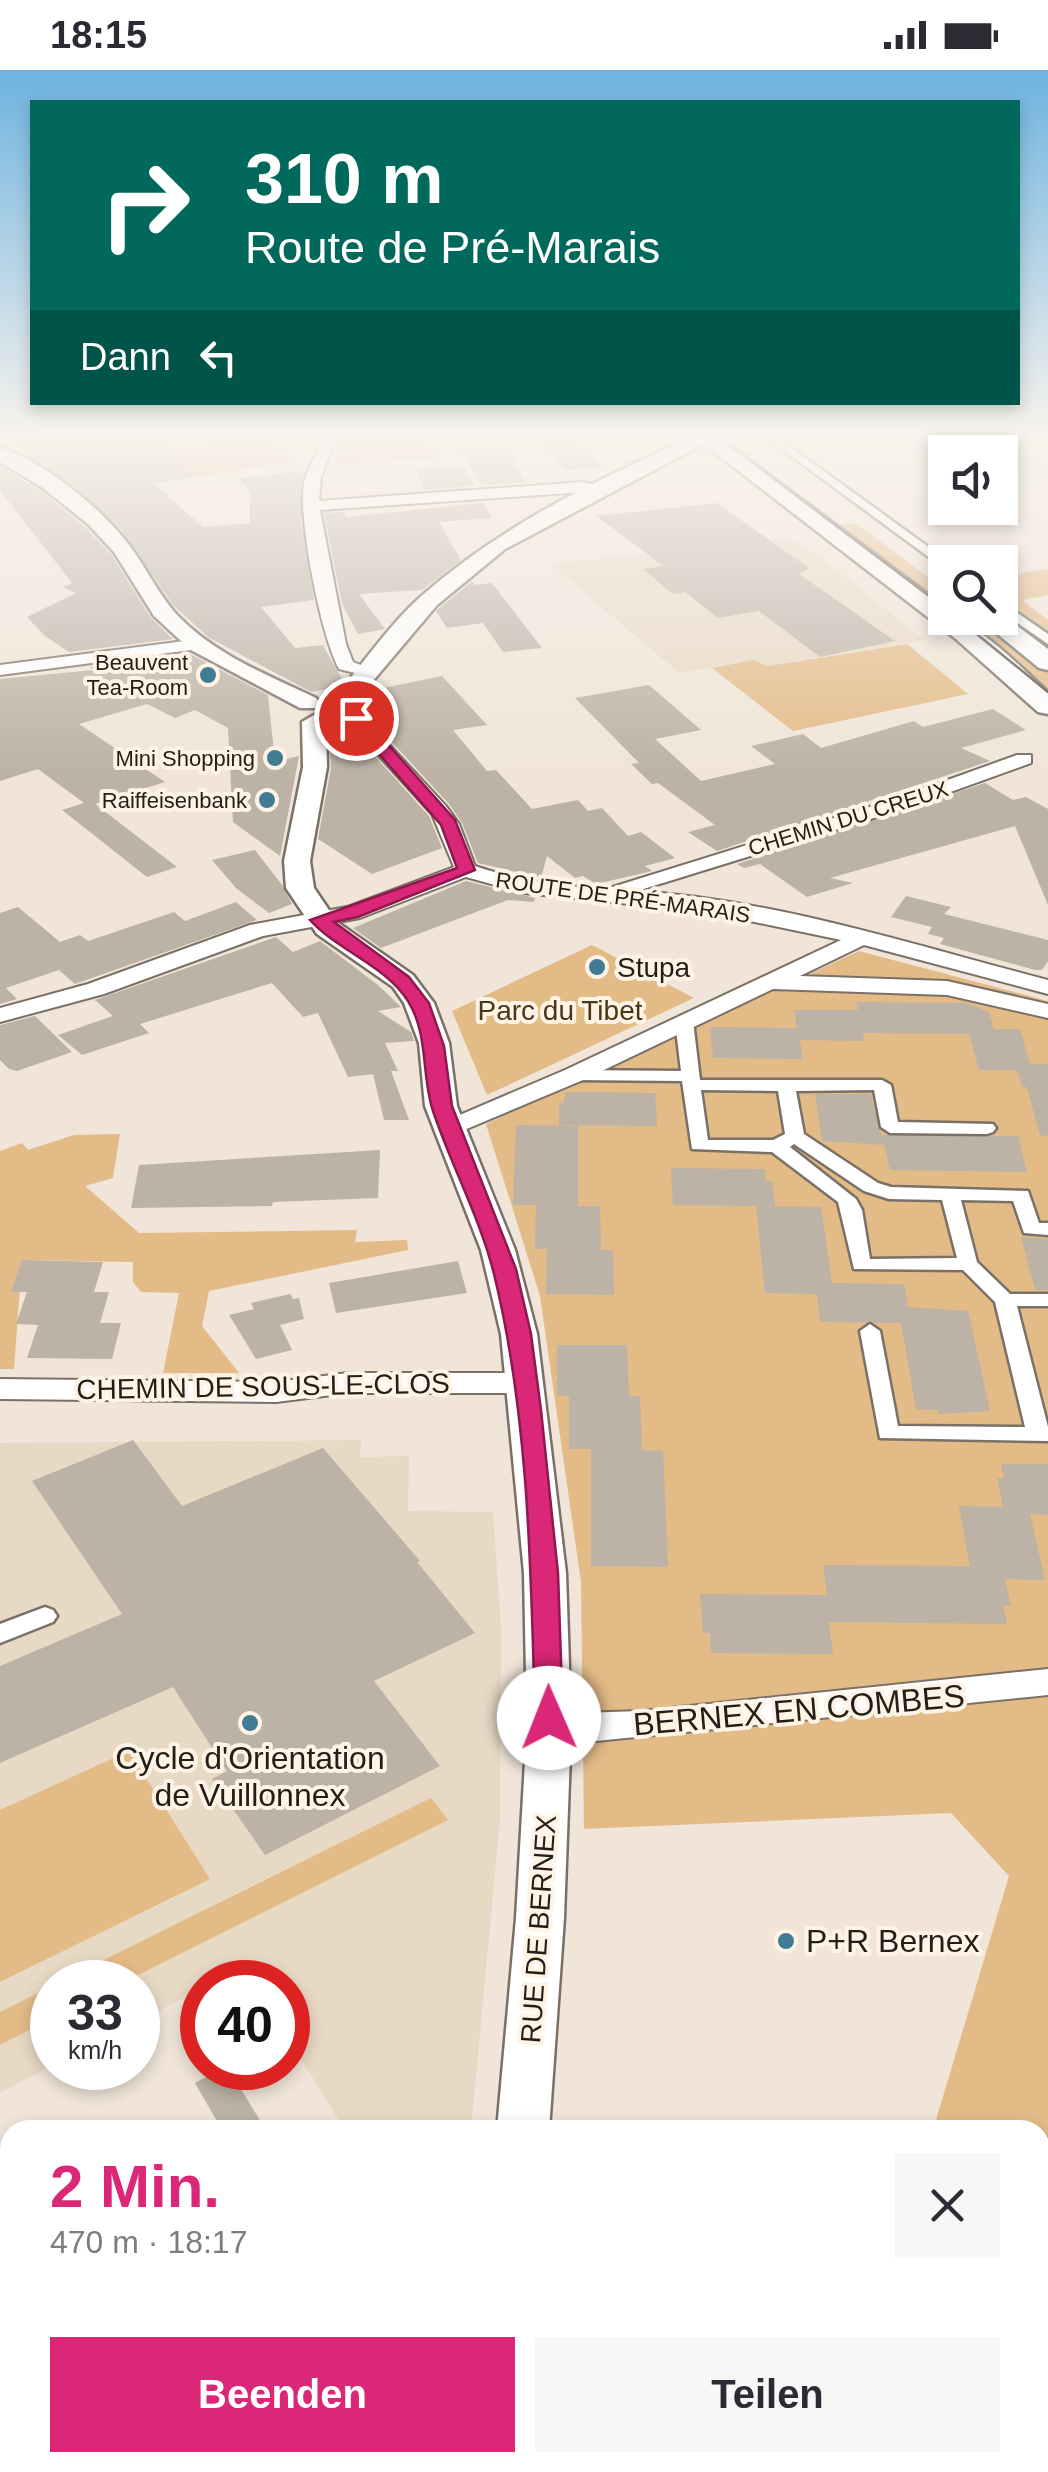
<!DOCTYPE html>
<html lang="de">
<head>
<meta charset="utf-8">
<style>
  body { margin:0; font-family:Arial,sans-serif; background:#f7f7f7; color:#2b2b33; height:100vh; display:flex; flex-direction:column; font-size:38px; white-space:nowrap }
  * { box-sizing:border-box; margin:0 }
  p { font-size:32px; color:#7c7c81 }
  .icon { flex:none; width:55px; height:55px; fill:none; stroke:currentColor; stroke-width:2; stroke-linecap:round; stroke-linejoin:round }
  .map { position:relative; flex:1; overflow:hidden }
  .details { position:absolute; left:0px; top:2050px; width:1050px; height:352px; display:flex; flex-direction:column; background:#fff; border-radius:30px 30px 0 0; box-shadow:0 5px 15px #0003 }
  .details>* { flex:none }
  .hud { position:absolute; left:30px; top:30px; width:990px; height:305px; border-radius:0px; box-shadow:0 5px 15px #0003; background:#00695c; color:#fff; overflow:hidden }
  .controls { position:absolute; left:928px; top:365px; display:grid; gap:20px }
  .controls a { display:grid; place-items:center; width:90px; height:90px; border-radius:0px; background:#fff; box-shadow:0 5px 15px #0003; font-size:50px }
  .speed { position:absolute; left:30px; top:1890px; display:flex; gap:20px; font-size:50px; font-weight:700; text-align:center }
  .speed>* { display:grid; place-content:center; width:130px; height:130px; border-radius:50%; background:#fff; box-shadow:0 5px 15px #0003; line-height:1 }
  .speed small { font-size:25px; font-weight:400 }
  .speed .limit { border:15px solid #d22; background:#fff; color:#111 }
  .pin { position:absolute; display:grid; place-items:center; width:85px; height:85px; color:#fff; margin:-42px; border:5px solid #fff; border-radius:50%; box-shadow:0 2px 10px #0007 }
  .me { position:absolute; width:110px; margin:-55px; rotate:359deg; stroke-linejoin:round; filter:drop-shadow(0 0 8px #0008) }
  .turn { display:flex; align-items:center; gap:35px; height:210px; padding:0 50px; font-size:45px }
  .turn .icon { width:130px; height:130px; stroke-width:2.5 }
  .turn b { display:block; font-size:70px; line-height:85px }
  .then { display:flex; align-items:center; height:95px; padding:0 50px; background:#0003; gap:20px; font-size:38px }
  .round { display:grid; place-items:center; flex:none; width:105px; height:105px; border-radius:0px; background:#f7f7f7 }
  .head { display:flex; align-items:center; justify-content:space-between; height:170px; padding:0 50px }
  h1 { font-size:60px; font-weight:700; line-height:75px; color:#db2777 }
  .button { display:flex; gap:20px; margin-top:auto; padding:20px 50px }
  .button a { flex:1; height:115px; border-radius:0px; background:#db2777; color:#fff; font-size:40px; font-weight:700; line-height:115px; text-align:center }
  .button a+a { background:#f7f7f7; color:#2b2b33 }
  .status { display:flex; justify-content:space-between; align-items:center; height:70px; padding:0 50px; background:#fff; direction:ltr }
  .status svg { height:28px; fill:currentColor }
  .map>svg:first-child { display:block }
</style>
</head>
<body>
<div class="status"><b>18:15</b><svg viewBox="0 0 49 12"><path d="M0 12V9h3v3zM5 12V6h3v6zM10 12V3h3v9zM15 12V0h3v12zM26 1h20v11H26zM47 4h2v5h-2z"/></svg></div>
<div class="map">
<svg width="1048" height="2402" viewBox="0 0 1048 2402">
  <rect width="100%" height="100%" fill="#f0e5d8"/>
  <path fill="#e8d9c5" d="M789 468 831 495 924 570 767 596 753 590 679 603 551 494Z
    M361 1370 360 1387 409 1386 408 1441 493 1442 501 1557 500 1749 471 2060H345L288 1968V1912H253L243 1897 212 1912H202V1918L138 1952V1912H52V1996L0 2023V1373Z"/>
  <path fill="#e3bb87" d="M253 368H268L293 392 193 407 172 386 65 416 52 406 166 379Z
    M332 368H423L439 389 335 394 339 377Z
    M855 453 945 520V541L833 456Z
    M1048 499V525L1022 530 1048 550V564L1000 526 1011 524 1000 515V507Z
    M953 548H982L1048 599V626Z
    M907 574 968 624 793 661 712 598 753 590 768 596Z
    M592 875 694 928 487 1025 452 941Z
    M859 881 1048 931V2077L1040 2106V2060H933L1009 1806 951 1743 584 1759 581 1512 540 1226 486 1054Z
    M120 1064 113 1108 85 1116 139 1163 357 1160 355 1172 407 1170 408 1180 209 1221 202 1256 239 1303H163L179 1223 141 1222 133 1212V1192L22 1190 14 1299H0V1081L22 1073 28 1080 74 1065Z
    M129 1681 210 1809 0 1912V1740Z
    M431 1728 448 1750 124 1912H59Z
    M52 1916V1948L0 1975V1942Z
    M828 2393V2392L953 2393 950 2402H825Z"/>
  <path fill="#bcb2a5" d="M21 368H159L193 407 154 414 203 457 250 453V422L239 408 304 401 301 454 314 530 261 537 295 578 323 575 343 611 338 617 311 622 208 567 173 535 120 458 73 415 23 383 27 382 14 373Z
    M532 368H571L603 398 566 400Z
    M507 374 525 412 481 415 460 378Z
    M0 396 41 421 85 457 111 484 151 548 173 569 69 582 45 566 27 547 76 523 63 517 72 513 0 420Z
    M463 396 474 416 424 420 416 399Z
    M483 433 492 448 439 452 461 490 422 520 359 524 385 559 358 564 342 534 324 443 345 442V447Z
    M717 433 809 498 799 504 895 571 820 587 759 541 718 548 685 522 673 524 643 499 664 496 596 446Z
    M472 511 475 515 492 513 542 578 503 582 483 553 447 558 436 541Z
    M190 584 268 625 275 692 299 686 280 786 233 752 228 658 195 640 175 648 147 634 79 654 165 712 95 734 177 797 147 807 62 740 84 733 38 699 0 711V609L94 600 90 597Z
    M442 606 487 655 453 660 487 701 496 700 532 739 578 730 588 741 602 738 628 766 641 762 675 788 645 796 652 801 596 814 583 806 575 808 547 786 541 808 478 793 462 753 449 734 377 656 394 652 369 621Z
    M649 615 701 660 655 669 701 711 775 694 751 676 803 664 821 678 914 651 923 657 993 639 1026 660 961 678 990 691 717 781 688 762 715 755 658 713 652 714 631 694 639 693 575 628Z
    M353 662 429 746 442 778 372 804 318 769 331 698 330 678 343 675 333 667Z
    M985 713 1013 730 1026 727 1048 739V835L1015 756 830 808 853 813 807 827 760 794 744 798 737 794Z
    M255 780 282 815 292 834 269 843 236 818 212 790Z
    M466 811 535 828 534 832 508 830 381 878 353 858Z
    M906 826 951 837 944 844 1048 870V891L1042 900H1035L940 874 944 868 928 864 932 857 891 847Z
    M236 832 257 850 75 914 59 900 6 918 17 929 0 934V843L18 837 60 872 80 865 88 871 174 842 185 851Z
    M276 867 293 882 320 871 378 915 401 937 378 941 411 962 414 971 385 973 398 1001H391L409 1050H384L373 1004 348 1007 318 943 303 947 272 913 140 954 149 963 82 985 58 965 113 946 95 930Z
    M856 932 966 933 989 942 994 959H1020L1030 994H1048V1065L1040 1066 1027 1017H1022L1017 1000H979L969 964 863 963 864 971 800 970 803 989 713 988 710 957 797 958 794 940H858Z
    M35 946 72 982 17 1001 9 999 0 990V955Z
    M565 1022 655 1023 657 1056 559 1055V1033H564Z
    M815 1024H871L884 1075 822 1071Z
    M516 1055 578 1056V1136H600L601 1180H613L614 1225 546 1224 547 1179H535L536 1135H513Z
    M882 1065 1018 1066 1027 1102 890 1100Z
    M380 1080 378 1128 273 1132 272 1136 131 1138 139 1095Z
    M671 1098 765 1099 766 1111H772L775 1136H763L821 1137 832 1213 904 1214 908 1237 968 1241 990 1341 939 1344 938 1340 916 1339 901 1253 820 1252 817 1224 765 1223 756 1136 673 1135Z
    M1021 1167 1048 1169V1220H1035Z
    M22 1190 103 1192 94 1222H109L100 1253H121L112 1289 27 1288 38 1255 16 1254 27 1222H11Z
    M458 1191 467 1223 336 1243 329 1213Z
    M290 1224 293 1229 299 1228 304 1249 280 1255 292 1280 256 1289 229 1245 254 1239 251 1233Z
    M557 1275H627L629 1326H640L642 1380 663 1381 668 1497 591 1496V1379H569V1326L557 1325Z
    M133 1370 182 1436 323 1378 420 1491 417 1492 475 1563 374 1611 440 1696 265 1785 212 1709 227 1701 173 1617 0 1693V1596L122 1544 32 1411Z
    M1001 1394H1048V1445L1030 1444 1045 1510 1005 1509 1011 1536H1003L1007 1554 829 1552 833 1584 711 1583 710 1563H703L700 1524 827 1525 823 1495 970 1496 959 1436 1003 1437 997 1408H1004Z
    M223 1998H228L266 2060H222L195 2013Z"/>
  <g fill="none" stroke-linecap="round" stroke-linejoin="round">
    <g stroke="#7a7065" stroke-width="5">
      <path id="pedestrian" d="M767 368H778L949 492H945V499Z
        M1000 531 1048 564V574L1000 541Z
        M684 946 693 951 700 1010H882L891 1015 898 1052 993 1054 996 1058 993 1062 987 1064 890 1063 881 1057 874 1020 796 1021 804 1064 878 1113 891 1117 1028 1121 1039 1153H1048V1165L1024 1163 1013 1131 961 1130 977 1192 1010 1224H1048V1236H1017L1048 1357V1371L880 1368 860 1261 870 1254 880 1261 898 1356 1025 1357 995 1232 963 1200 854 1199 838 1132 772 1082 692 1079 682 1011 574 1010 565 1005 574 1000 681 1001 675 951ZM701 1020 778 1021 785 1064 773 1070H708ZM794 1074 864 1121 889 1129 942 1130 957 1188 870 1189 862 1140 856 1129 790 1077Z
        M45 1537 53 1540 57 1546 53 1552 0 1573V1554Z"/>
    </g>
    <g stroke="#7a7065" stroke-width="4">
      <path id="minor" d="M0 368H17L0 374Z
        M313 368H327L333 376 321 407 319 431 583 412 611 420 603 425 583 422 320 440 346 574 353 592 376 601 367 606 339 599C321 566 298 450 304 413 306 400 316 389 319 376Z
        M200 569 206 570V578L0 605V595Z
        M349 637 356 639 446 736 459 754 475 796C518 811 561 816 606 819L892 730 1017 685H1031V693L906 738 637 821C777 830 913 875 1048 910V924L864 875 800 906 947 911 1048 934V948L947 925 773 919 583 1010 450 1066 437 1058 441 1053 565 1000 841 870 707 842 524 823 466 807 360 848 263 866 104 924 0 952V938L88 914 250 855 347 837 454 797 432 744 340 643Z
        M348 1303H525L535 1306 540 1313 535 1320 525 1323H348L276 1332 0 1329V1309L276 1312Z
        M1048 1599V1625L596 1671 549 1670 537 1666 532 1657 537 1648 549 1644 641 1641Z
        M10 2351V2392H22L0 2402V2355Z"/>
    </g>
    <g stroke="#7a7065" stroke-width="5">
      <path id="tertiary" d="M692 368H715L505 479 437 535 350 638H334L330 633 334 628C363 594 391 552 425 523 502 456 598 408 692 368Z
        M0 378C44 391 102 439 129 475 146 497 158 524 177 545 215 585 268 605 316 628L320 633 316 638H300L191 580 154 546 114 482 88 454 43 418 0 392Z
        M314 645 326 652 327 697 310 791 314 818 337 852 413 905 434 933 449 973 457 1036 515 1180 537 1264 566 1503 571 1657 564 1848 549 2060H497L516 1848 527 1657 524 1503 501 1264 481 1180 425 1036 419 973 404 933 393 917 317 864 286 818 284 791 303 697 302 652Z
        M470 2392H528L527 2402H469Z"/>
    </g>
    <g stroke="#7a7065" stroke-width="5">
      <path id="secondary" d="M696 368H720L945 537V548C975 548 1024 601 1048 622V644L1038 642 956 569Z
        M1000 543 1048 579V600L1039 598 978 548H1000Z
        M1048 2351V2402H1008L1012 2392H1040V2354Z"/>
    </g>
    <use href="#pedestrian" fill="#fff" fill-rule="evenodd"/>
    <use href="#minor" fill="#fff" fill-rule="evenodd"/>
    <use href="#tertiary" fill="#fff" fill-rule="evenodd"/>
    <use href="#secondary" fill="#fff" fill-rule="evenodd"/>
    <path stroke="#56514a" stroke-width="2.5" d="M720 368 945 538
      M957 548 1048 622"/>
  </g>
  <linearGradient id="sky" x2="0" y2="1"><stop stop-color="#6eb3e0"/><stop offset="0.52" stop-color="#f8f3ed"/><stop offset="1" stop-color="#f8f3ed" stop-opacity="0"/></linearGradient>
  <rect width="1048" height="704" fill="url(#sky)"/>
  <path fill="#db2777" stroke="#8e194d" stroke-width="2.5" d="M351 645H362L455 750 475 800 358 847 334 852 409 907 429 933 444 976 452 1036 516 1199 531 1264 541 1340 558 1503 563 1648 559 1656 549 1659 539 1656 535 1648C531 1501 529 1347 494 1204 480 1148 451 1095 433 1041 421 1005 429 965 408 931 385 895 338 881 310 850L457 798 441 755 351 652Z"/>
  <g fill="#407c93" stroke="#fef3e5" stroke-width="4">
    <circle cx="208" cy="605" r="10"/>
    <circle cx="275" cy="688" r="10"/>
    <circle cx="267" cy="730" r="10"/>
    <circle cx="597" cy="897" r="10"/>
    <circle cx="250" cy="1653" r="10"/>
    <circle cx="786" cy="1871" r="10"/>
  </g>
  <g text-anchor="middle" stroke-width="8" stroke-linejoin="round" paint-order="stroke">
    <g font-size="22" fill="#221f1a" stroke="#fef3e5" text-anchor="end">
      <text x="188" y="600">Beauvent<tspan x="188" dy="25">Tea-Room</tspan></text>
      <text x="255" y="696">Mini Shopping</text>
      <text x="247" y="738">Raiffeisenbank</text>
    </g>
    <g font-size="22" fill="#221f1a" stroke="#fef3e5">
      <text transform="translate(848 748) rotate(-17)" y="8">CHEMIN DU CREUX</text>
      <text transform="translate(623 827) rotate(8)" y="8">ROUTE DE PRÉ-MARAIS</text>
    </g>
    <g font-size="28" fill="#221f1a" stroke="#fef3e5" text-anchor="start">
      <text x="617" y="907">Stupa</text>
    </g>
    <g font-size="28" fill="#4a361a" stroke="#fef3e5">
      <text x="560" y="950">Parc du Tibet</text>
    </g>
    <g font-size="28" fill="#221f1a" stroke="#fef3e5">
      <text transform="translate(263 1316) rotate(-1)" y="10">CHEMIN DE SOUS-LE-CLOS</text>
      <text transform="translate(538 1859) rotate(-86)" y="10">RUE DE BERNEX</text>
    </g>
    <g font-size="32" fill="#221f1a" stroke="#fef3e5">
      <text transform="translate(799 1640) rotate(-5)" y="11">BERNEX EN COMBES</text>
    </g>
    <g font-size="32" fill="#221f1a" stroke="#fef3e5">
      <text x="250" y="1699">Cycle d'Orientation<tspan x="250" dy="37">de Vuillonnex</tspan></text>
      <text x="806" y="1882" text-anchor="start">P+R Bernex</text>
    </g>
  </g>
</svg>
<div class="controls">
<a><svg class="icon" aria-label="sound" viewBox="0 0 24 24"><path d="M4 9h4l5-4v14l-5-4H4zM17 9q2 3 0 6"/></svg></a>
<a><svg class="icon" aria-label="search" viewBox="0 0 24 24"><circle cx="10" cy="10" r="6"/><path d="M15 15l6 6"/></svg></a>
</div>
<div class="speed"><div>33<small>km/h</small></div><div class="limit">40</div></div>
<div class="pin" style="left:356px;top:648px;background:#d93025"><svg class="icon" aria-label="arrive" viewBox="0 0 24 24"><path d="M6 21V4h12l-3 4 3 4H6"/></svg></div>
<svg class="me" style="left:549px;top:1648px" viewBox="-20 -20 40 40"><circle r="19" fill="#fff"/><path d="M0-13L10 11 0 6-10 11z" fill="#db2777"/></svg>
<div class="hud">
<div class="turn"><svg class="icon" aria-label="right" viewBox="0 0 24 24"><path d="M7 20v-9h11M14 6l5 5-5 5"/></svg><div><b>310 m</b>Route de Pré-Marais</div></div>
<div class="then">Dann<svg class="icon" aria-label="left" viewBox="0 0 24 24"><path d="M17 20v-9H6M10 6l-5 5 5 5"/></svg></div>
</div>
<section class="details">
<div class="head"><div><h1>2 Min.</h1><p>470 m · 18:17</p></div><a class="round"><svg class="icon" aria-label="close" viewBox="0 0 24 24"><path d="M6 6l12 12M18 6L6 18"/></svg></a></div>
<div class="button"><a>Beenden</a><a>Teilen</a></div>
</section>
</div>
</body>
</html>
